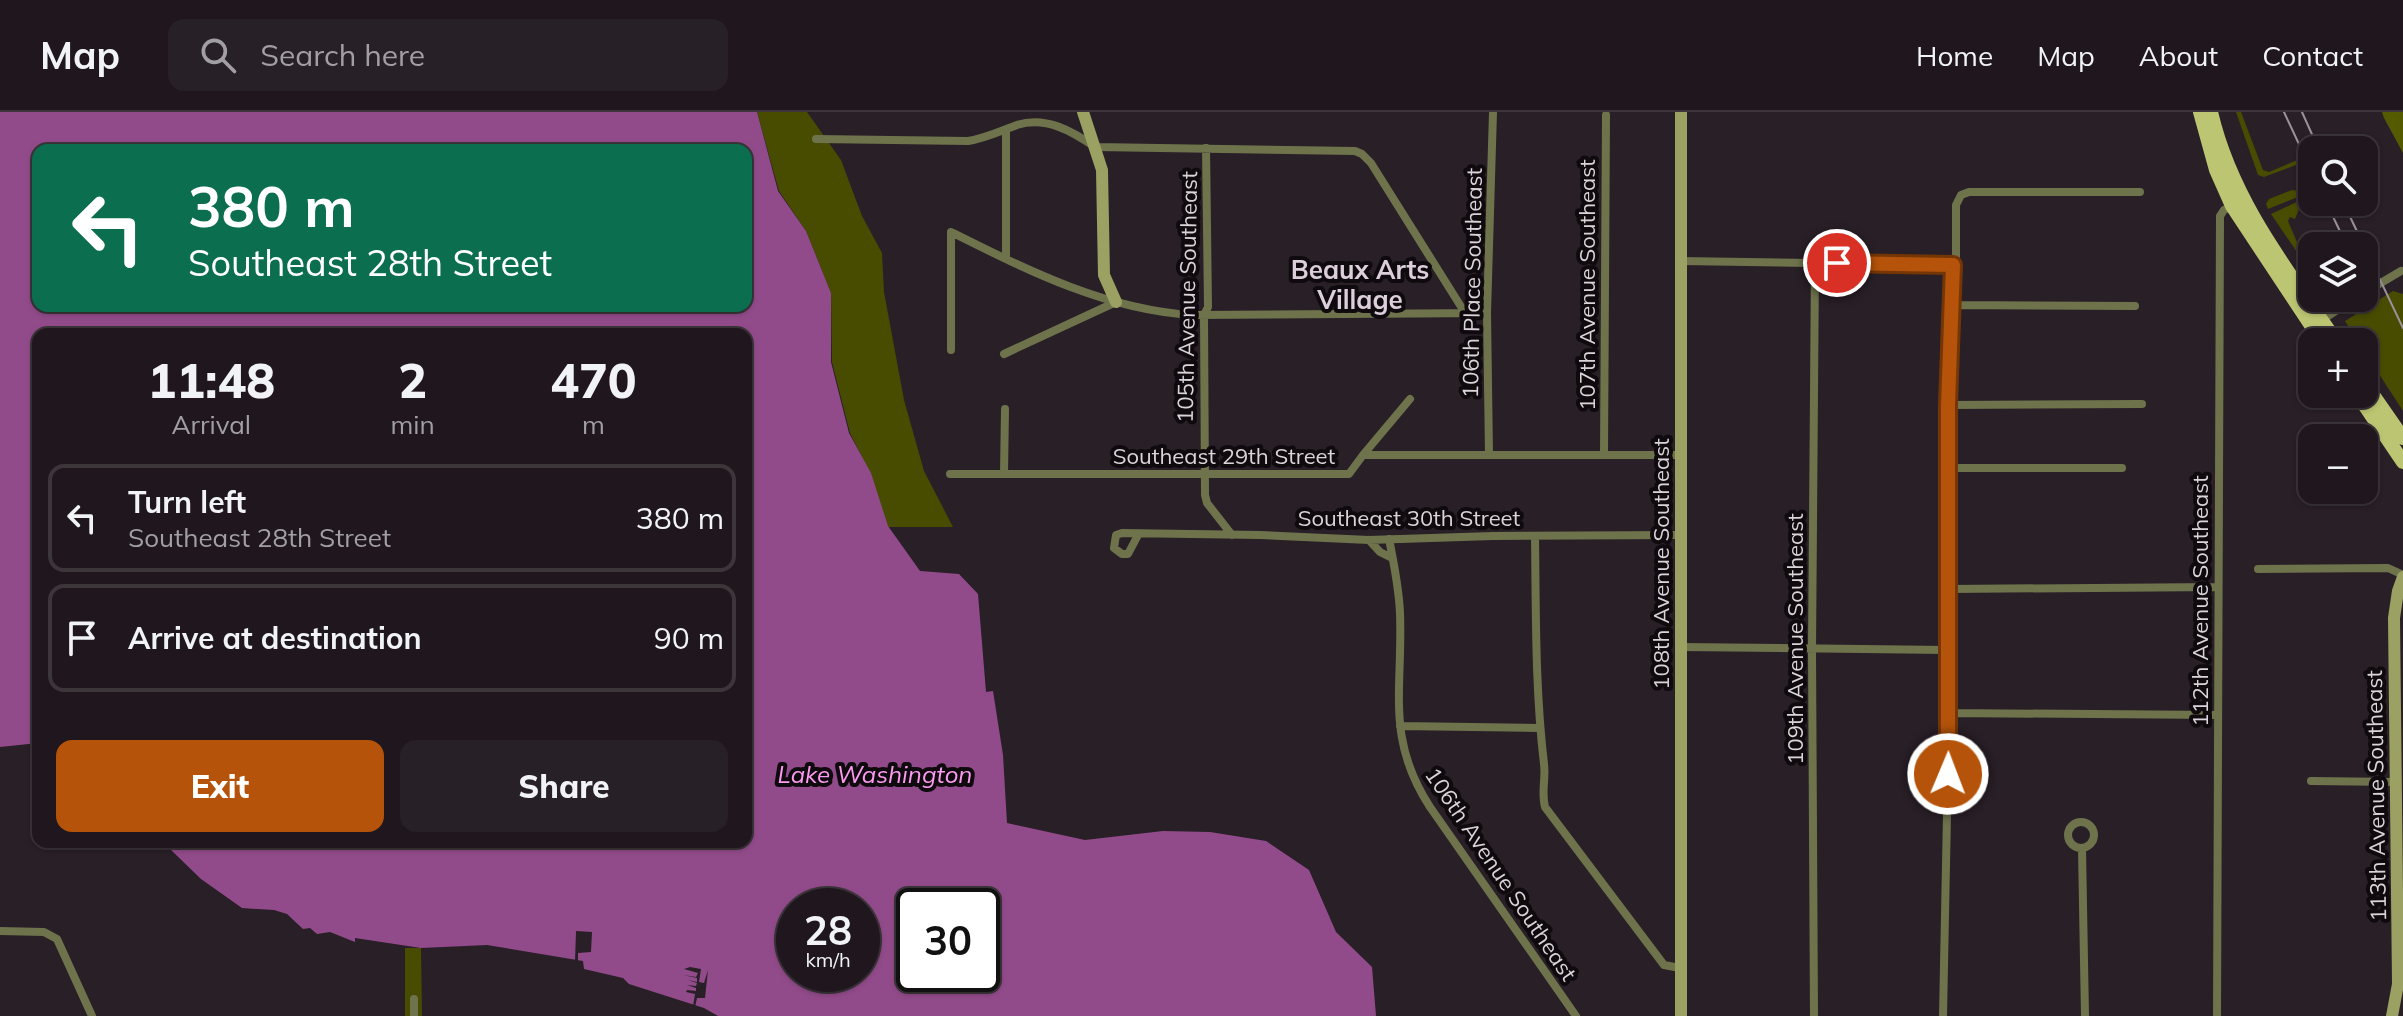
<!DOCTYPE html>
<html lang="en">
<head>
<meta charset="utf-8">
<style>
  body { margin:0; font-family:Mulish,sans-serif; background:#272026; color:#f1f3f6; height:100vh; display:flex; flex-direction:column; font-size:30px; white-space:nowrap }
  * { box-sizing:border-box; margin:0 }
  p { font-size:26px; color:#a19fa4 }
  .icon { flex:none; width:44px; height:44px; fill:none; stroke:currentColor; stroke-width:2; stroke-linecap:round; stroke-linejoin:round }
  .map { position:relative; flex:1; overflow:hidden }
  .details { position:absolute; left:32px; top:216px; width:720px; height:520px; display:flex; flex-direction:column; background:#1f171d; border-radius:16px; box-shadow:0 2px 6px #0004,0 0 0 2px #3c363b }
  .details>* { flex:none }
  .hud { position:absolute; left:32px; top:32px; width:720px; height:168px; border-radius:16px; box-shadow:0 2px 6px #0004,0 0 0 2px #3c363b; background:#0b6e4f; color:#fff; overflow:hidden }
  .buttons { position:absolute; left:2298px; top:24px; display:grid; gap:16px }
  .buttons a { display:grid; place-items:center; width:80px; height:80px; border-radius:16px; background:#1f171d; box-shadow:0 2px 6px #0004,0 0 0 2px #3c363b; font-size:40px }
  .speed { position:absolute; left:776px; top:776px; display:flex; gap:16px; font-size:40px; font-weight:700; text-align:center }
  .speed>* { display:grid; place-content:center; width:104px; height:104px; border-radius:50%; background:#1f171d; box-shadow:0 2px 6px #0004,0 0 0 2px #3c363b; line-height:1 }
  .speed small { font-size:20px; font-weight:400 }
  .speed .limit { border:4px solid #111; border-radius:12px; background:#fff; color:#111 }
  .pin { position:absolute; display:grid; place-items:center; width:68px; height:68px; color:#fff; margin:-34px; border:4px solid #fff; border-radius:50%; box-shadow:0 2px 8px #0007 }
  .me { position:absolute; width:88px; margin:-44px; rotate:1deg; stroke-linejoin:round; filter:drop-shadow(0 0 6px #0008) }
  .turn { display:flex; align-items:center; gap:28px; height:168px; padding:0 24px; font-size:36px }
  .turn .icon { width:104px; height:104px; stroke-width:2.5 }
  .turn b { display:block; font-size:56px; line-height:68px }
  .eta { display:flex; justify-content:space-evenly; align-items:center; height:136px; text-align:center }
  .eta b { font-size:48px; font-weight:800; line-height:56px }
  .action { display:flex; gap:16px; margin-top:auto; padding:16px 24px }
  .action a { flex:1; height:92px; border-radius:16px; background:#b45309; color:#fff; font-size:32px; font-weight:800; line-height:92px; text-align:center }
  .action a+a { background:#272026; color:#f1f3f6 }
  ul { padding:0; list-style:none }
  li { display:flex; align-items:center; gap:24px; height:108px; margin:0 16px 12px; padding:0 8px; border:4px solid #3c363b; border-radius:16px }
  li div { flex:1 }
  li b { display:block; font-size:30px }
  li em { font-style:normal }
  header { display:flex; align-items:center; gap:48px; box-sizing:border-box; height:112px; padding:0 40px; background:#1f171d; border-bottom:2px solid #3c363b }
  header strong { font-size:38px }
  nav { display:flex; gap:44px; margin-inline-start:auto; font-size:28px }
  .search { width:560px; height:72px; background:#272026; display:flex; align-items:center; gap:20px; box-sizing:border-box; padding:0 28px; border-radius:16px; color:#a19fa4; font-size:30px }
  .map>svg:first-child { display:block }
</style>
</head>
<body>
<header>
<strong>Map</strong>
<div class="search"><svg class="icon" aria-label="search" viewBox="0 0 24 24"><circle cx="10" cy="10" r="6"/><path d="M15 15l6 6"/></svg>Search here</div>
<nav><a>Home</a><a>Map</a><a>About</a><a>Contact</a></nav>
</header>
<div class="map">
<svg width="2403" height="904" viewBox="0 0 2403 904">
  <rect width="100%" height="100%" fill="#291f27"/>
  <path fill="#474c00" d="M757 0H807L841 48 862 104 882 141 884 180 904 288 924 359 953 415H887L870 361 850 321 832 250 831 181 806 119 779 79Z
    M2236 0H2241L2263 58 2269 60 2302 46 2304 50 2264 65 2258 63Z
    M2292 78 2298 79 2303 83 2268 97 2266 92 2269 87Z
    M2299 89 2301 92 2295 107 2290 105 2288 109 2302 142 2312 147V162L2271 102Z
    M2393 179 2403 182V299L2364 239V230H2358L2345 209Z
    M405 836H421L422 904H405Z"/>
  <path fill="#545a00" d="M2382 0H2403V41L2384 6Z"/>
  <path fill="#924b8a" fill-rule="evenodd" d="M0 0H757L778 79 806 119 831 181V250L849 321 871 361 888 414 920 459 959 462 978 482 986 580 993 579 1003 643 1007 711 1085 728 1163 719 1210 720 1266 729 1309 758 1336 820 1372 855 1376 904H718L704 896 629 872 623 866 584 857 583 849 487 833 421 836 355 826V830L330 820 317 822 310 816 303 817 287 802 274 798 242 796 201 767 170 737 171 730H746V222H38V631L0 635ZM38 38H746V194H38ZM794 794H862V862H794ZM914 794H982V862H914Z"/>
  <path fill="#291f27" d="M576 819 592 820 591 840 578 841V849H575Z
    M690 855 701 857 699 870 704 871 708 858 705 886H697L695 895 693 894 695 882 686 880 687 878 696 879V876L687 873 696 874 697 871 688 868 697 870V866L683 863 696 865 698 861 684 857Z"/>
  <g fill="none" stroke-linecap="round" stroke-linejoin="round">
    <path stroke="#6e734c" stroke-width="8" d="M816 27 968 29C986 26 1000 19 1017 13 1046 4 1072 19 1095 35L1355 39 1362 42 1371 51 1465 201
      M1206 36 1208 195 1204 203 1205 383 1207 391 1232 423
      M1006 147V18
      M1680 149 1953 153
      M2364 181 2401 159
      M1950 193 2135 194
      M2322 208 2356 186
      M951 238V120C1027 158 1106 198 1193 203L1487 201
      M1004 242 1116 190
      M1948 293 2142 292
      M1363 343 1410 287
      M1489 343 1487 201 1493 0
      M1604 343 1606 3
      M1948 356H2122
      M950 362H1349L1363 343H1681
      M1004 362 1005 297
      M1138 423 1128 442H1122L1114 436 1116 423 1122 421 1260 423 1369 428 1493 424 1680 423
      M1535 424C1536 500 1535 576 1544 652 1546 667 1541 680 1545 695L1664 853 1680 856
      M1389 427C1394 452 1399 476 1400 501 1403 577 1385 626 1430 695L1576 904
      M1369 428 1380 440 1392 446
      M2258 457 2388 456 2403 463
      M1948 477 2218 475
      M1680 535 1947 538
      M1949 601 2218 603
      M1400 614 1540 616
      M2311 669 2396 670
      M2068 723a13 13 0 1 1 26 0a13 13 0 1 1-26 0Z
      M2082 737 2085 904
      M0 819 44 820 57 827 92 904
      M414 887V904
      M1814 904 1812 538 1815 150
      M1943 904 1949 601 1950 193 1953 153 1956 144V93L1961 83 1969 80H2140
      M2217 904 2220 104 2224 98 2235 92"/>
    <path stroke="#9aa162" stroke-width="12" d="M1083 0 1102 58 1104 163 1116 190
      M1681 904V0
      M2392 904 2398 872 2394 506 2398 479 2403 465"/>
    <path stroke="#bcc572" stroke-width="14" d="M2200 0 2216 58 2232 94 2322 230
      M2211 0C2231 87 2287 158 2337 230
      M2364 270 2403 326
      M2357 282 2403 350"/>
    <path stroke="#9a9299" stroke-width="2" d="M2284 0 2312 60
      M2302 0 2319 38
      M2326 90 2347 134
      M2343 90 2364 134
      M2364 134 2403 216"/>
  </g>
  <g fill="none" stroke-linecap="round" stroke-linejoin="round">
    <g stroke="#753606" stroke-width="20">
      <path id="route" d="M1837 151 1953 153 1948 293V662"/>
    </g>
    <use href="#route" stroke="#b45309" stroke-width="14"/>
  </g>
  <g text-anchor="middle" stroke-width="8" stroke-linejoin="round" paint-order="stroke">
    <g font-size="22" fill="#dad3d9" stroke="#0f0a0e">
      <text transform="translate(1472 171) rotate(-89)" y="8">106th Place Southeast</text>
      <text transform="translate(1587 173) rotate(-90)" y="8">107th Avenue Southeast</text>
      <text transform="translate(1187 185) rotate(-89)" y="8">105th Avenue Southeast</text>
      <text x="1224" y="352">Southeast 29th Street</text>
      <text x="1409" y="414">Southeast 30th Street</text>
      <text transform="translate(1661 452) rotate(-90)" y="8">108th Avenue Southeast</text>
      <text transform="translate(2200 489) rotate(-90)" y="8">112th Avenue Southeast</text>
      <text transform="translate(1795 527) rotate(-90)" y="8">109th Avenue Southeast</text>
      <text transform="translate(2376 684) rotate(-91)" y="8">113th Avenue Southeast</text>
      <text transform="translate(1501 762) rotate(56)" y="8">106th Avenue Southeast</text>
    </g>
    <g font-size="24" font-style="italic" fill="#fc9bf0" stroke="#0f0a0e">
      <text x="875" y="671">Lake Washington</text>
    </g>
    <g font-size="26" font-weight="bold" fill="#dcceda" stroke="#0f0a0e">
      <text x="1360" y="167">Beaux Arts<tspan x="1360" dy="30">Village</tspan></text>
    </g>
  </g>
</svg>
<div class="buttons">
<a><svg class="icon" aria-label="search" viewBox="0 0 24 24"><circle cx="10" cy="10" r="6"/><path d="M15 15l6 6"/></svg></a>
<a><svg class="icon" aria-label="layers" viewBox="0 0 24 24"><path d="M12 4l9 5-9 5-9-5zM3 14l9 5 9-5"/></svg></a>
<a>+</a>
<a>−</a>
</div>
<div class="speed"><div>28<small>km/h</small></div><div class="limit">30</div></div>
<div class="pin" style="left:1837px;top:151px;background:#d93025"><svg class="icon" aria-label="arrive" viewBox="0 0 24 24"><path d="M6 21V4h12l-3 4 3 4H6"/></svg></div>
<svg class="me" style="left:1948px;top:662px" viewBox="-20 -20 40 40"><circle r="17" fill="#b45309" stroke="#fff" stroke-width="3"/><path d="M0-11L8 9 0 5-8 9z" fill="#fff"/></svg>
<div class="hud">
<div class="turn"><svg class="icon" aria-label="left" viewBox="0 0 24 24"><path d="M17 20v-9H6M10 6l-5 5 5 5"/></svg><div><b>380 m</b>Southeast 28th Street</div></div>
</div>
<section class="details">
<div class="eta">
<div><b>11:48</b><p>Arrival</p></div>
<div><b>2</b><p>min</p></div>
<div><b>470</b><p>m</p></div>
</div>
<ul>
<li><svg class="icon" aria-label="left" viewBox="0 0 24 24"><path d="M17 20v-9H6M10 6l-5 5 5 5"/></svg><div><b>Turn left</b><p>Southeast 28th Street</p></div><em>380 m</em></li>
<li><svg class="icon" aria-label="arrive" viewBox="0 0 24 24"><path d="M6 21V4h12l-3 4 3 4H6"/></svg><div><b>Arrive at destination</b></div><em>90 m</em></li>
</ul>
<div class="action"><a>Exit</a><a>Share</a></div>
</section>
</div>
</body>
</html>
